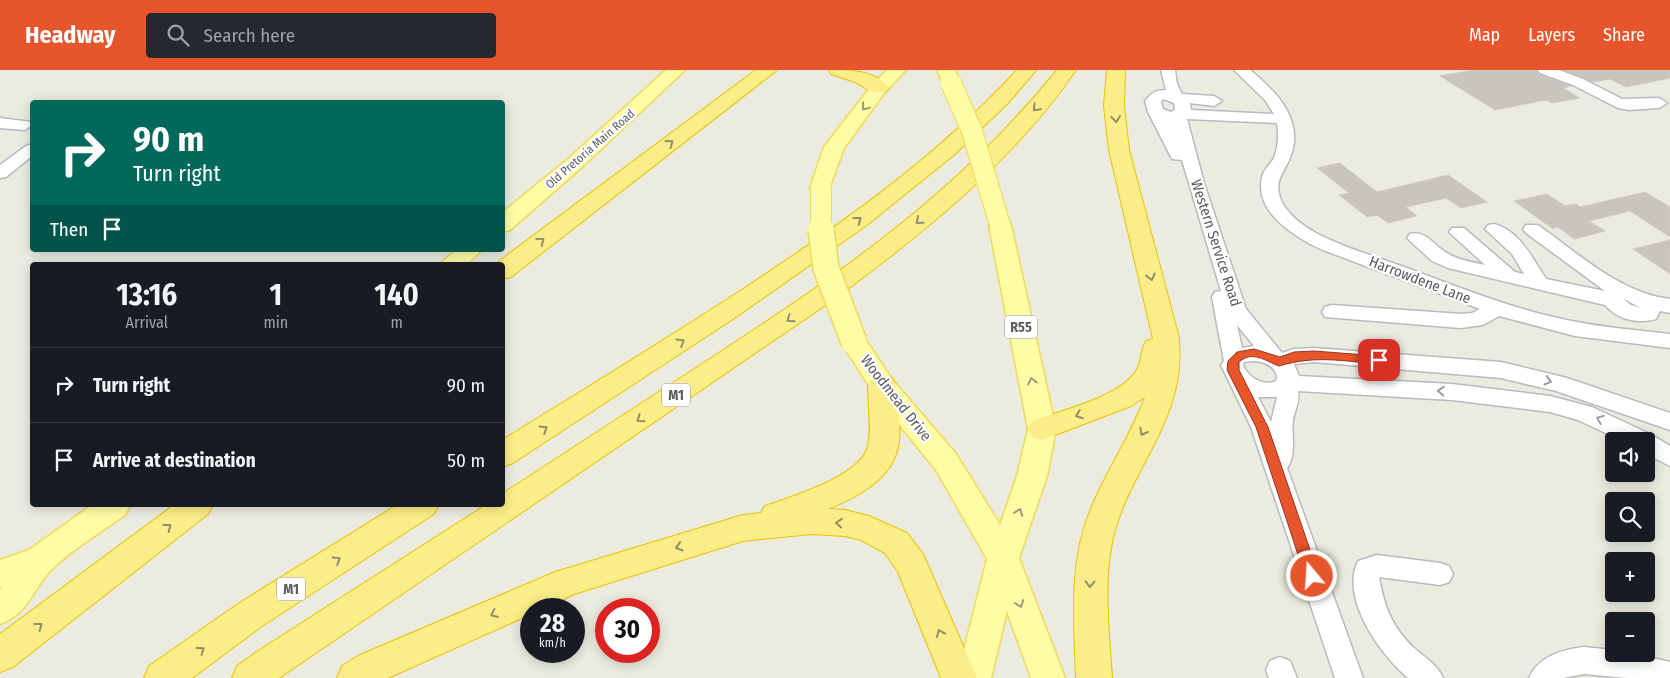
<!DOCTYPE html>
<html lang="en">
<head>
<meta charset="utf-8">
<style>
  body { margin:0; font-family:"Fira Sans Condensed",sans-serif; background:#242831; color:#f1f3f6; height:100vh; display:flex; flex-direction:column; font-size:19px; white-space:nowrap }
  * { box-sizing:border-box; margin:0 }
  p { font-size:16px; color:#9ea1a6 }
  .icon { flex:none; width:28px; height:28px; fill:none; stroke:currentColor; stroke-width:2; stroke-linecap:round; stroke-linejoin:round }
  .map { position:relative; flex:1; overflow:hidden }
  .details { position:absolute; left:30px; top:192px; width:475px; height:245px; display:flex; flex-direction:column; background:#171b24; border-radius:5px; box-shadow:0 2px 12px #0003 }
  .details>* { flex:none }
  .guide { position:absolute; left:30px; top:30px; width:475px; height:152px; border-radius:5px; box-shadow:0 2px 12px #0003; background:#00695c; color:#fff; overflow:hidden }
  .controls { position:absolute; left:1605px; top:362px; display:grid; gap:10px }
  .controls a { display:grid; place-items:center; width:50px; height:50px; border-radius:5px; background:#171b24; box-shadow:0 2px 12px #0003; font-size:25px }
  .speed { position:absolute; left:520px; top:528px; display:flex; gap:10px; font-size:25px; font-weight:700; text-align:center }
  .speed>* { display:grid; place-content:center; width:65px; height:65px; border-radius:50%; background:#171b24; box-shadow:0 2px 12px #0003; line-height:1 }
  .speed small { font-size:12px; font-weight:400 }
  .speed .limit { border:8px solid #d22; background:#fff; color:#111 }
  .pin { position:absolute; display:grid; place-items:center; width:42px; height:42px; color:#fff; margin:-21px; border-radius:10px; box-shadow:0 2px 8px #0006 }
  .me { position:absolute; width:55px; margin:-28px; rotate:342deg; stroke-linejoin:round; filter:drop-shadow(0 0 4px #0008) }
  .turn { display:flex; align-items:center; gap:18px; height:105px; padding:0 20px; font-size:22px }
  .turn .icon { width:65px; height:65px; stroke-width:2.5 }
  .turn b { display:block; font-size:35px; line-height:42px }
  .then { display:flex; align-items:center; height:48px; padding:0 20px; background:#0003; gap:10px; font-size:19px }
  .eta { display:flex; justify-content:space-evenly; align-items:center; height:85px; text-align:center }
  .eta b { font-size:30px; font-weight:700; line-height:35px }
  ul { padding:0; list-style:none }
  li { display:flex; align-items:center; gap:15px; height:75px; padding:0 20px; border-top:1px solid #363941 }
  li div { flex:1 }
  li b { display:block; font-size:19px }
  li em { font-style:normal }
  header { display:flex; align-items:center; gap:30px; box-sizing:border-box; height:70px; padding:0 25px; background:#e6552c; color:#fff }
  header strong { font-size:24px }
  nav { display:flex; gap:28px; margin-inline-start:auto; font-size:18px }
  .search { width:350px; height:45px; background:#242831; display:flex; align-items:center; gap:12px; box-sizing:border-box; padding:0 18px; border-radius:5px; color:#9ea1a6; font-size:19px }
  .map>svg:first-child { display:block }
</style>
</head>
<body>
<header>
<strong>Headway</strong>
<div class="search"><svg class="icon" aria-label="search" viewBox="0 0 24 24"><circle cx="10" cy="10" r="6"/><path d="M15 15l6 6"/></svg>Search here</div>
<nav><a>Map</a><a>Layers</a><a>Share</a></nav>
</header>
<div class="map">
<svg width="1670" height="608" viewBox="0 0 1670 608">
  <rect width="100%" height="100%" fill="#ecebe0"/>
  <path fill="#c7c5be" stroke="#d0cdbf" d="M1474 0H1536L1539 5 1571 16 1563 18 1580 28 1552 33 1546 30 1495 40 1440 6Z
    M1564 0H1670V8L1626 17 1610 9 1593 12Z
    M1340 93 1377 122 1448 105 1487 132 1461 138 1446 128 1406 137 1417 146 1388 153 1377 145 1367 147 1339 125 1349 123 1317 98Z
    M1645 122 1670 137V167L1630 141 1589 151 1605 161 1574 169 1558 157 1553 159 1514 131 1547 124 1565 136 1576 134 1580 137Z
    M1670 170V204L1633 179Z"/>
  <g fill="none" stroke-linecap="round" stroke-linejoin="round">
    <g stroke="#b8babf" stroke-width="3">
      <path id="minor" d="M1161 0H1175L1177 14 1182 24 1214 26 1222 31 1214 36 1190 33 1191 40 1274 44 1265 30 1234 0H1250C1277 22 1305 51 1290 88 1284 103 1273 111 1281 130 1287 144 1303 156 1316 163 1344 178 1375 186 1404 197 1456 216 1507 237 1562 249 1597 257 1634 260 1670 264V278L1575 266 1499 246 1483 255 1461 258 1325 247 1322 242 1325 237 1332 235 1461 244 1472 243 1480 239 1323 180C1296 168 1251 141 1263 104 1265 98 1271 94 1274 88 1278 77 1279 65 1277 53L1187 49 1204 113 1246 239 1282 283 1294 279 1314 278 1501 292 1567 308 1670 343V360L1556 321 1501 308 1314 292 1294 294 1299 306 1452 314 1550 326 1592 337 1652 365 1670 376V396L1646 384V371H1623L1578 350 1550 342 1452 330 1298 321C1300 331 1295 340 1293 350 1291 365 1297 385 1287 398L1363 608H1335L1251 357 1221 295 1224 291 1212 227 1215 222 1221 221 1182 90 1172 89 1148 42 1145 31C1151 23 1156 20 1166 20ZM1163 29 1174 33 1175 40 1171 42 1163 39 1161 32ZM1237 255 1254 276 1242 278ZM1254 291C1264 292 1274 295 1277 306L1276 311C1263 317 1248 307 1243 295L1244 292ZM1258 327H1277L1271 352Z
        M1538 0H1559L1583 9 1622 29 1659 28 1667 33 1659 38 1629 40 1618 38 1573 15 1540 3Z
        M0 48 31 52 32 55 25 60 0 58Z
        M32 74V86L6 107 0 108V95L26 76Z
        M1494 154C1519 160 1533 189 1546 209L1605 221 1526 163 1523 159 1526 155H1538C1579 184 1620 223 1670 229V243L1660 241 1656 249C1638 254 1618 250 1605 235L1448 198 1432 191 1407 168 1410 164C1426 160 1434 176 1447 183 1458 190 1472 192 1485 195L1449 162 1452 158H1464L1515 202 1524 204 1512 184 1485 159 1488 155ZM1622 228 1641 238 1631 235Z
        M1377 485 1440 493 1449 496 1453 504 1449 512 1440 515 1379 507C1384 536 1392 557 1413 577 1424 587 1437 594 1443 608H1408C1380 584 1340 529 1358 491Z
        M1584 577 1614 580V584H1636L1670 592V608H1626L1584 604 1563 608H1529C1539 586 1561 580 1584 577Z
        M1280 587 1290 591 1297 608H1269L1266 600 1270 591Z"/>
    </g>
    <g stroke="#efda57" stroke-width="3">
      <path id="major" d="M666 0H685L582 97 510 160 502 162V143L568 89Z
        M887 0H906L885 22 844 78 828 122 821 124 814 122 810 118 824 77 873 14Z
        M937 0H955L960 13 957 17H945Z
        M1000 148 1008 150 1011 155 1056 359 1047 406 1019 488 1065 608H1031L1007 541 991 608H957L987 489 936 400 873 322 841 272 845 266 854 263 863 266 891 308 956 384 1000 455 1017 406 1028 359 989 155 992 150Z
        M456 180H482L466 195H439Z
        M92 435H130L126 444C103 461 71 480 52 499 31 520 31 542 0 554V520L2 517 0 518V490L29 480Z"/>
    </g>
    <g stroke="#e9c203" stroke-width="2">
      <path id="highway" d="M756 0H777L511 207 502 209V195H494Z
        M829 0C849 0 875 0 889 18L886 22H872L855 12 831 4Z
        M1017 0H1036L1009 32 955 84 867 155 733 249 513 393 502 397V370C582 321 661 272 740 221 839 156 936 88 1017 0Z
        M1057 0H1076C1012 93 922 164 833 230L279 608H232L237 596 258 581 486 435H502V424C570 380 637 336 705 292 837 206 957 124 1057 0Z
        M1107 0H1125L1124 36 1129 80 1179 268C1180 285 1180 300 1176 317 1165 368 1129 410 1115 460 1102 508 1109 559 1112 608H1076C1074 550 1068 491 1092 436 1108 398 1131 365 1145 327L1131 336 1042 370 1032 367 1027 359 1032 351C1060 341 1120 327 1136 301 1142 292 1140 281 1146 271L1153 269 1109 80 1104 36Z
        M882 305 892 308 896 315C897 335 902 358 898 377 891 410 857 427 828 439L845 440 869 446 907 463 923 484 977 608H941L898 502 885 483 861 470 845 466 812 464 743 471 574 524 543 539H531V544L388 608H337L342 596 360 585 555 502 743 445 761 443 765 436C790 427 862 406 868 376 872 357 868 335 868 315L872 308Z
        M174 435H213L208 444 13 597 0 602V564Z
        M397 435H439L434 444 262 556 192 608H144L149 596 238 534Z"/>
    </g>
    <use href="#minor" fill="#fff" fill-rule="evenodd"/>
    <use href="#major" fill="#fefca4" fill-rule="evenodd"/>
    <use href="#highway" fill="#fbee88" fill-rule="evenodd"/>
    <g stroke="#efda57" stroke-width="22" stroke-linecap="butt">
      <path id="major-bridge-far1" d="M951 13 972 61 1000 155
        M821 160V118"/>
    </g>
    <g stroke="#efda57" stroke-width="28" stroke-linecap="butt">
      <path id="major-bridge" d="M821 159 826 198 854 272"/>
    </g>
    <use href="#major-bridge-far1" stroke="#fefca4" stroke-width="20"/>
    <use href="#major-bridge" stroke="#fefca4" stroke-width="25"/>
  </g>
  <defs><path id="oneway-chevron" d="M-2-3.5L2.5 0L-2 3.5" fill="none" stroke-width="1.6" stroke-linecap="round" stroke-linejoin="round" transform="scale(1.25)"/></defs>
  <g stroke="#9b9c7c">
    <use href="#oneway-chevron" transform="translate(865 37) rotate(127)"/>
    <use href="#oneway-chevron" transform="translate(1032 311) rotate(-102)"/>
    <use href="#oneway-chevron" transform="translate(1019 442) rotate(-70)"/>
    <use href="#oneway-chevron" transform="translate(1020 534) rotate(69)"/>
  </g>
  <g stroke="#928f6f">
    <use href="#oneway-chevron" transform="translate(1036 38) rotate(133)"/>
    <use href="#oneway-chevron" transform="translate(1116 49) rotate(83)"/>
    <use href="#oneway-chevron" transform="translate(670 73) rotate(-36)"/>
    <use href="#oneway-chevron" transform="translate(858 150) rotate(-37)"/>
    <use href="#oneway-chevron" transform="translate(919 151) rotate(140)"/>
    <use href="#oneway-chevron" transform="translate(541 171) rotate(-38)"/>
    <use href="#oneway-chevron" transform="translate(1151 207) rotate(76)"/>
    <use href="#oneway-chevron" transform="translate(790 249) rotate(145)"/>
    <use href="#oneway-chevron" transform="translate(681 272) rotate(-32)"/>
    <use href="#oneway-chevron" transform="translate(1079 345) rotate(159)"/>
    <use href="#oneway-chevron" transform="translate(640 349) rotate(146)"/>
    <use href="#oneway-chevron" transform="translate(544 359) rotate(-32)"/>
    <use href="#oneway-chevron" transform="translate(1143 362) rotate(119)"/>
    <use href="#oneway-chevron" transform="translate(839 453) rotate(-175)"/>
    <use href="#oneway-chevron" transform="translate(168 457) rotate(-37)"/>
    <use href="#oneway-chevron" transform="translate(679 477) rotate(163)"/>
    <use href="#oneway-chevron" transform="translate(337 490) rotate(-32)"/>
    <use href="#oneway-chevron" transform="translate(1090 514) rotate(91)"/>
    <use href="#oneway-chevron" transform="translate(494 544) rotate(156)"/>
    <use href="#oneway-chevron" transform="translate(39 556) rotate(-37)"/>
    <use href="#oneway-chevron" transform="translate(940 563) rotate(-113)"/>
    <use href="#oneway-chevron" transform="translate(201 580) rotate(-36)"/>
  </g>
  <g stroke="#9b9da0">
    <use href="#oneway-chevron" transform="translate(1548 311) rotate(16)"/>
    <use href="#oneway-chevron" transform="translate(1441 321) rotate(-176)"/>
    <use href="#oneway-chevron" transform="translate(1600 349) rotate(-158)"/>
  </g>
  <path fill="#e6552c" stroke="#96371d" d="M1254 279 1280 287 1294 282 1314 281 1379 286 1385 290 1379 294C1342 291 1316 285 1279 296 1265 291 1253 280 1239 292V300L1268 357 1319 506 1317 510 1312 512 1307 510 1305 506 1256 357 1227 300 1228 291 1237 282Z"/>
  <g text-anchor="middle" stroke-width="4.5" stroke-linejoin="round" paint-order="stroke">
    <g font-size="12" fill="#595c61" stroke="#fff">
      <text transform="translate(590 79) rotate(-41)" y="4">Old Pretoria Main Road</text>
    </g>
    <g fill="#fff" stroke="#8b8d90" stroke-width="1">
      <rect x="1005" y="245.5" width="32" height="23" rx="4"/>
      <rect x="662" y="313.5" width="28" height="23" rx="4"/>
      <rect x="277" y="507.5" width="28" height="23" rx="4"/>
    </g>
    <g font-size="14" font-weight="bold" fill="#595c61">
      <text x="1021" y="262">R55</text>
      <text x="676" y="330">M1</text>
      <text x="291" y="524">M1</text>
    </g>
    <g font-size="15" fill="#595c61" stroke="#fff">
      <text transform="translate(1216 173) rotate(72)" y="5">Western Service Road</text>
      <text transform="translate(1420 210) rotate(21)" y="5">Harrowdene Lane</text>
      <text transform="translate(896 328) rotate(52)" y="5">Woodmead Drive</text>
    </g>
  </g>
</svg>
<div class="controls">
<a><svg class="icon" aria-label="sound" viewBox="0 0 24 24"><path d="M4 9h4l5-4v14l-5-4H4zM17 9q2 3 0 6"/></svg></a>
<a><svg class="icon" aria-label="search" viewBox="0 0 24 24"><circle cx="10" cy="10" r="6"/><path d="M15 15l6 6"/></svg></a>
<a>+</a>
<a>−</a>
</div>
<div class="speed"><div>28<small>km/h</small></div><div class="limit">30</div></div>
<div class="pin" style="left:1379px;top:290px;background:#d93025"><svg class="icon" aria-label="arrive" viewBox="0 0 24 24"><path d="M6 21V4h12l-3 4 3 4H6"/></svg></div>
<svg class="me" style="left:1312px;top:506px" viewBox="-20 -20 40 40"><circle r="17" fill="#e6552c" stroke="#fff" stroke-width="3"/><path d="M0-11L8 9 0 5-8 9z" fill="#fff"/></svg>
<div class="guide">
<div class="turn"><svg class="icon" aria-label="right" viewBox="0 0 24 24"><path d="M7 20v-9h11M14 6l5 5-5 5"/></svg><div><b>90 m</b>Turn right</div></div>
<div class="then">Then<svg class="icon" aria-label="arrive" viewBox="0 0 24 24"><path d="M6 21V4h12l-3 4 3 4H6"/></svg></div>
</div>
<section class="details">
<div class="eta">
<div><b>13:16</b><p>Arrival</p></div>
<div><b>1</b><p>min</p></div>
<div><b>140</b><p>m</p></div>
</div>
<ul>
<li><svg class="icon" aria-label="right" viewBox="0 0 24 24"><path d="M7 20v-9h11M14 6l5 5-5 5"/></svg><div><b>Turn right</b></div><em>90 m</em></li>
<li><svg class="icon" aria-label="arrive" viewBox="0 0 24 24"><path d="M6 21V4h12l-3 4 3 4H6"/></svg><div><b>Arrive at destination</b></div><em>50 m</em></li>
</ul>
</section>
</div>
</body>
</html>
